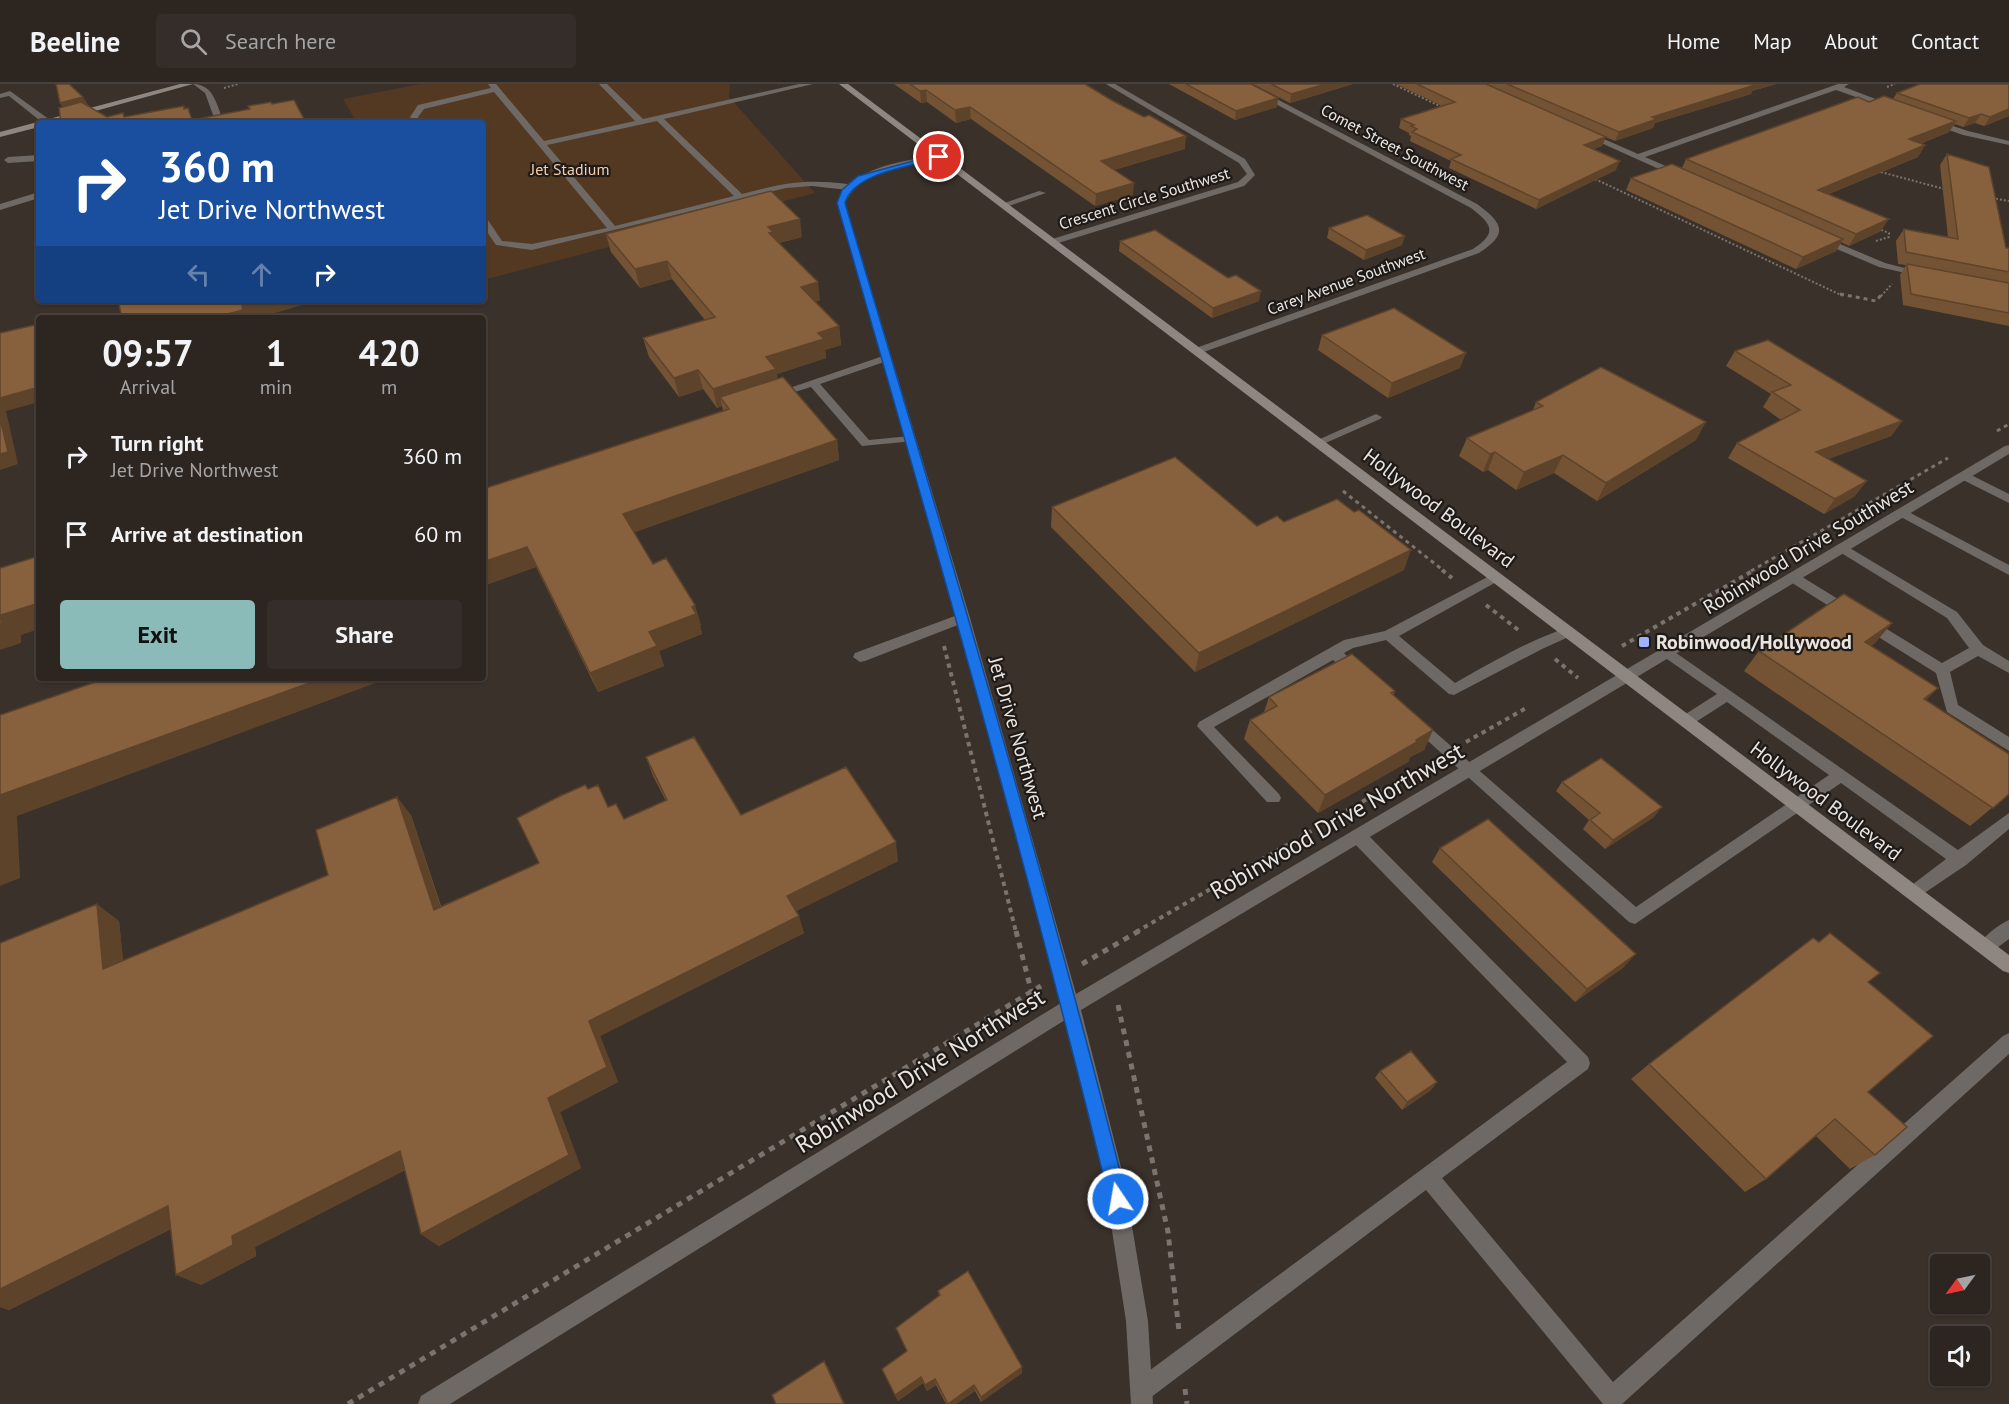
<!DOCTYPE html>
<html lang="en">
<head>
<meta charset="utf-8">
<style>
  body { margin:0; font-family:"PT Sans",sans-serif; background:#342d29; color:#f1f3f6; height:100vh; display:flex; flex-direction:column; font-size:22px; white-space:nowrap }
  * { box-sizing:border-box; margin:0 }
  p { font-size:20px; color:#a6a5a5 }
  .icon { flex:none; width:33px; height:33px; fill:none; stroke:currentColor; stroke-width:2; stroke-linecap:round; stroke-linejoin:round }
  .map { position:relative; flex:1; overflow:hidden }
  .details { position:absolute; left:36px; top:231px; width:450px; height:366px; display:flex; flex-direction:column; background:#2c2520; border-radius:6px; box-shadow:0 2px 4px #0004,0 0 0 2px #48423e }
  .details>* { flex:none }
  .hud { position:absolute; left:36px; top:36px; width:450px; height:183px; border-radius:6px; box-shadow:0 2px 4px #0004,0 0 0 2px #48423e; background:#1a4fa0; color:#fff; overflow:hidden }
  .needle { width:39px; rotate:237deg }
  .tools { position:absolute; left:1930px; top:1170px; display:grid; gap:12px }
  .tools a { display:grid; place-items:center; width:60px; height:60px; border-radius:6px; background:#2c2520; box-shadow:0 2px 4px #0004,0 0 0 2px #48423e; font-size:30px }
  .pin { position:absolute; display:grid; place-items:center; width:51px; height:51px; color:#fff; margin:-26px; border:3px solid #fff; border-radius:50%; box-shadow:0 2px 6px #0007 }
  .me { position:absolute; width:66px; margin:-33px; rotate:348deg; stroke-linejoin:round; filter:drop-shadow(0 0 4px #0008) }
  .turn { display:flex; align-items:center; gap:21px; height:126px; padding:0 24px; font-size:27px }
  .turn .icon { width:78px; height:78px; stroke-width:2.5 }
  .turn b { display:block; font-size:42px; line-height:51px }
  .lanes { display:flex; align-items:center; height:57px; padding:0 24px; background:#0003; justify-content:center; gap:30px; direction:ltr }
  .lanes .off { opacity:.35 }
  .eta { display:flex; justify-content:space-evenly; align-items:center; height:102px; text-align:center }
  .eta b { font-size:36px; font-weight:700; line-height:42px }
  .cta { display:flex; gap:12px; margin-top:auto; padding:12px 24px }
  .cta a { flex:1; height:69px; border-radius:6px; background:#8bbbb9; color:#111; font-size:24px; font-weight:700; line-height:69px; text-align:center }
  .cta a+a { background:#342d29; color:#f1f3f6 }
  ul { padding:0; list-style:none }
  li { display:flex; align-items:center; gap:18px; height:78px; padding:0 24px }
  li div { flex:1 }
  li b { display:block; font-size:22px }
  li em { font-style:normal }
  header { display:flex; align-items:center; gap:36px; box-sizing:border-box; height:84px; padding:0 30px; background:#2c2520; border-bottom:2px solid #48423e }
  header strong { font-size:28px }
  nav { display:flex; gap:33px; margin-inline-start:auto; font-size:21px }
  .search { width:420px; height:54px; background:#342d29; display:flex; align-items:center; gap:15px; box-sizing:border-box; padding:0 21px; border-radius:6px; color:#a6a5a5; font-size:22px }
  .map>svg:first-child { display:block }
</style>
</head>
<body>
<header>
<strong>Beeline</strong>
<div class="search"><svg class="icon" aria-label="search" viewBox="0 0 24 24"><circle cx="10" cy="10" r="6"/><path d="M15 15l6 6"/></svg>Search here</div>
<nav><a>Home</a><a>Map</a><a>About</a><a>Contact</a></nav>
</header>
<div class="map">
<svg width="2009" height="1320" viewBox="0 0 2009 1320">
  <rect width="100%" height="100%" fill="#3a312a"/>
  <path fill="#533922" d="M421 0H730L729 13 815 109 483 196V39H357L343 15Z"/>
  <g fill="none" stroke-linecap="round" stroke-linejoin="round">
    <path stroke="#7b736d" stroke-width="2" stroke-dasharray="2 2" stroke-linecap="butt" d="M1393 0 1444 24
      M1887 3 1895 0
      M224 4 238 0
      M1877 87 1948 106
      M1595 95 1843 212
      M1992 114 2009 117
      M1876 157 1889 153V149L1879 145
      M1881 212 1892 200"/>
    <path stroke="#7b736d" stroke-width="3" stroke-dasharray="4 4" stroke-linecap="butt" d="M1840 210 1876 217 1882 210
      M1997 347 2009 340
      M1343 407 1444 487
      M1751 487 1948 374"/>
    <path stroke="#7b736d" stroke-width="4" stroke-dasharray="4.5 4.5" stroke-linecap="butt" d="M1442 486 1452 494
      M1486 521 1521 548
      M944 562 1016 848
      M1622 562 1754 486
      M1555 575 1578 594
      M1466 658 1528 623
      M1136 848 1431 678"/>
    <path stroke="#7b736d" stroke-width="5" stroke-dasharray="6 6" stroke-linecap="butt" d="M1016 847 1034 918
      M1082 880 1139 847
      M1118 921 1168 1148 1179 1247
      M1185 1305 1187 1320
      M348 1320 1041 902"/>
    <path fill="#6e6965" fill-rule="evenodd" d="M193 0C214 0 217 22 224 39H216L205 9Z
      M488 0H496L544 57 635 37 599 0H607L643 35 799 0H813L664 35 742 110C785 99 803 95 848 100L852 103 848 106 812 102 786 104 532 166 496 161 483 142V132L486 133 502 157 532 160 607 144 494 8 424 25 418 33 422 39H414L410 33 418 21 491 4ZM657 37 734 112 615 142 547 61Z
      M10 7 50 36V39H43L9 12 0 14V10Z
      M39 71V77L8 79 4 76 8 73Z
      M1039 107 1046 109 1006 123 999 121Z
      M39 108V114L0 126V120Z
      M886 271 890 272V276L820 300 869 356 910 352 914 353V357L862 362 811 303 775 314 769 311Z
      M1376 330 1382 333 1380 335 1321 361 1317 363 1311 359Z
      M1965 388 2009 410V419L1961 395 1959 392Z
      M1903 425 2009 481V491L1899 432V426Z
      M1843 460 1957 528 1983 561 2009 577V589L1978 572 1950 588 1958 621 2009 653V667L1947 628 1936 589 1789 497 1787 494 1789 491H1799L1942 579 1969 564 1947 534 1838 467 1837 464 1838 461Z
      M1495 489 1500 490 1502 493 1500 496 1399 552 1455 599C1475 588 1556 540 1573 545L1575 548 1573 551 1542 565 1454 611 1449 610 1386 556 1353 564 1344 569 1363 588 1361 592H1351L1333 576 1214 643 1279 710 1281 714 1279 718H1267L1197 642 1199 638 1344 556 1385 547Z
      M963 529 968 531 970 534 968 537 865 577 860 578 853 573 855 569Z
      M1669 564 1958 766 2009 729V745L1966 781 1914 816 1908 814 1906 809 1908 804 1946 775 1841 699 1635 840 1629 838 1408 639 1415 633 1420 635 1636 823 1829 691 1727 618 1691 641H1681L1679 637 1681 633 1717 610 1664 573 1662 569 1664 565Z
      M1358 745 1364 747 1588 973 1590 979 1588 985 1442 1094 1613 1298 2003 952 2009 949V970L1622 1320H1603L1426 1106 1150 1314 1142 1317 1134 1314 1131 1306 1134 1298 1567 978 1352 757 1350 752 1352 747Z
      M2009 836V855L1986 872 1980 869 1977 864C1982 853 1998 841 2009 836Z"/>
    <path fill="#6e6965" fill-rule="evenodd" d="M1106 0H1115L1245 75 1255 91 1244 102 1055 160H1049V156L1238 98 1247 90 1239 79Z
      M1238 0H1248L1477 120C1503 139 1509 150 1479 169L1201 269H1193V265L1473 165C1498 149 1492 140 1471 124Z
      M1838 0H1849L1844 3 1894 22 1887 24 1836 6 1645 73 1682 89 1683 91 1679 94 1581 50 1588 48 1638 70Z
      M1932 35 1968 47 2009 57V61L1963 51 1929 39 1928 37Z
      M939 70 943 73 942 75C907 83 863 83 845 119L970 534 1076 910 2005 362 2009 361V370L1081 926 1124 1095 1148 1237 1153 1320H1131L1126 1237 1104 1095 1065 936 450 1320H418L421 1312 1061 919 956 534 837 119C856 80 901 79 939 70Z
      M1821 152 1885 179 1928 190 1923 193 1879 183 1818 157 1816 155Z"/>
    <path fill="#8e8781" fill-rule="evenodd" d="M180 0H193L52 39H39V43L0 53V48Z
      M839 0H848L2009 871V889L2003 887Z"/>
  </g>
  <path fill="#745334" d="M894 0H1085L1185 65 1114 86 1133 111 1095 122 971 35 956 39 927 18 921 19Z
    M1169 0H1251L1278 14 1277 23 1235 36Z
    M1253 0H1353L1290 19Z
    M1396 0H1776L1752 7 1751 10 1655 39 1653 44 1615 57 1605 53 1602 62 1593 65 1616 86 1536 125 1449 84 1451 77 1410 57 1411 52 1409 51V49L1399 44 1401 35 1442 22Z
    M1897 9 2009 32 1984 42 1975 39 1963 43 1955 40 1949 48 1920 60 1925 61 1918 73 1829 110 1881 147 1849 162 1841 158 1836 167 1796 185 1626 106 1631 94 1682 84 1686 75 1893 15Z
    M1947 70 2006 164H2009V242L1903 221 1900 191 1906 181 1898 180 1896 157 1904 145 1948 153 1940 81Z
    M1329 144 1402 161 1364 176 1327 154Z
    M606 150 802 153 779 159 820 216 815 218 839 242 841 261 825 266 826 274 777 290V294L837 356 839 376 634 448 653 480 701 541 700 542 702 550 659 567 664 582 598 608 536 483 483 502V405L723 327 722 322 717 324 703 305 679 313 649 273 643 254 705 236 672 195 640 204 611 168Z
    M1120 157 1259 217 1212 234 1119 167Z
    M1322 251 1460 284 1388 314 1318 266Z
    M1735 267 1902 337 1891 352 1828 375 1855 412 1824 430 1728 374 1737 359 1781 336 1763 323 1771 310 1726 282Z
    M1536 318 1696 356 1597 417 1554 389 1516 406 1488 386 1483 388 1459 372 1467 354 1533 326Z
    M1052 423 1257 442 1284 438 1404 486 1195 588 1051 443Z
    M1892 539 1875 559 1871 562 1926 617 2009 710 1970 742 1744 587 1759 567Z
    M1395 607 1393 612 1433 646 1424 666 1410 673 1408 678 1318 729 1244 655 1250 636 1264 628 1269 613Z
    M646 673 741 731 898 777 796 827 804 849 600 952 618 998 560 1028 581 1084 439 1162 421 1150 405 1086 255 1163 256 1172 201 1201 171 1145 9 1226 0 1223V859L119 837 123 877 328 791 411 731 441 822 539 779 588 705 624 735 666 717 653 692Z
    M1562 698 1654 733 1605 765 1583 745 1589 736 1556 707Z
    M1440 764 1624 883 1575 918 1432 778Z
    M1868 898V1008L1875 1071 1850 1085 1816 1052 1766 1095 1745 1108 1631 995 1649 980Z
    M1380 987 1437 998 1431 1006 1402 1026 1375 994Z
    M938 1207 1022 1289 981 1318 975 1307 956 1320H946L936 1301 927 1307 923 1299 898 1317 882 1285 907 1267 896 1244 939 1212Z"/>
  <path fill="#5e432b" d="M1326 0H1353L1290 19 1291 10Z
    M1752 0H1776L1752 7 1751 10 1655 39 1653 44 1615 57 1619 48 1652 33Z
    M926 6 927 18 921 19 920 7Z
    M83 13 89 22 65 28 60 19Z
    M1278 14 1277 23 1235 36 1236 27Z
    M970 23 971 35 956 39 955 26Z
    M2009 25V32L1984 42 1990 33Z
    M1981 30 1975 39 1963 43 1969 34Z
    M1956 37 1949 48 1902 67 1909 55Z
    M1186 52 1185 65 1100 90 1101 77Z
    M1606 53 1602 62 1580 70 1584 61Z
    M1925 61 1918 73 1811 117 1818 106Z
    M1620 77 1616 86 1536 125 1539 116Z
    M1134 99 1133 111 1095 122 1096 110Z
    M800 135 802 153 775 160 772 167 768 143Z
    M1889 135 1881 147 1849 162 1856 150Z
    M1405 152 1402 161 1364 176 1366 166Z
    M1843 155 1836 167 1796 185 1803 173Z
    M667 177 672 195 640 204 635 185Z
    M818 198 820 216 803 221 801 203Z
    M1261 207 1259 217 1212 234 1213 224Z
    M262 216H319L258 234H212L242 222Z
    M839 242 841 261 825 266 826 274 777 290 779 304 720 313 722 322 717 324 713 305 766 273 818 249Z
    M1466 269 1460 284 1388 314 1392 299Z
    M698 286 703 305 679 313 674 294Z
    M39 303V318L6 327 18 380 0 386V314Z
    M1902 337 1891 352 1805 384 1816 368Z
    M1706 338 1696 356 1597 417 1606 399Z
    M837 356 839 376 630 450 623 430Z
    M1495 368 1488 386 1483 388 1490 370Z
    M1563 371 1554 389 1516 406 1524 388Z
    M1867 397 1855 412 1824 430 1835 415Z
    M527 463 536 483 483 502V478Z
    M1411 466 1404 486 1195 588 1199 569Z
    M39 519V545L21 551V559L0 566V540L1 531Z
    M695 521 701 541 700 542 702 550 659 567 664 582 598 608 590 589 649 548Z
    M1892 539 1875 559 1847 578 1865 558Z
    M323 594H389L17 732 20 794 0 802V711Z
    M1938 604 1919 624 1924 615Z
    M1433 646 1424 666 1410 673 1408 678 1318 729 1325 711Z
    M397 713 411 731 447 843 434 826Z
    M1662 723 1654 733 1605 765 1613 756Z
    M896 758 898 777 792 829 787 812Z
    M97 820 119 837 126 902 103 885Z
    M799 832 804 849 600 952 618 998 560 1028 581 1084 439 1162 421 1150 548 1014 589 937Z
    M1636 870 1624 883 1575 918 1587 905Z
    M1437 998 1431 1006 1402 1026 1407 1018Z
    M400 1067 417 1080 255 1163 256 1172 201 1201 176 1191 232 1152Z
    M168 1122 192 1134 9 1226 0 1223V1205Z
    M824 1277 828 1283 845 1320H844Z
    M1022 1283V1289L981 1318V1313Z
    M921 1293 923 1299 898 1317 895 1311Z
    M935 1295 936 1301 927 1307 925 1301Z
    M974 1301 975 1307 956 1320H948Z"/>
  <path fill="#87603d" stroke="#5e432b" stroke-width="1.5" d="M56 0H69L83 13 60 19Z
    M910 0H1085L1113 17 1144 33 1149 31 1186 52 1101 77 1134 99 1096 110 970 23 955 26 926 6 920 7Z
    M1186 0H1251L1278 14 1236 27Z
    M1271 0H1326L1291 10Z
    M1417 0H1486L1606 53 1584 61 1620 77 1539 116 1451 75 1461 71 1412 48 1417 45 1411 42 1414 41 1401 35 1455 18Z
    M1507 0H1753L1755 1 1652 33 1657 35 1619 48Z
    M1920 0H2009V25L1990 33 1981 30 1969 34 1897 9Z
    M1884 12 1956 37 1909 55 1925 61 1818 106 1889 135 1856 150 1686 75 1858 13 1869 18Z
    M294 16 306 39H61L59 24 81 18 107 33 123 29 124 33 184 22V25L188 24 192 36 250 25 248 22 271 18 272 20Z
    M1947 70 1989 83 2006 164H2009V188L1906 168 1904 145 1958 155Z
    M1672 80 1843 155 1803 173 1631 94Z
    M771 107 800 135 768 143 773 148 769 149 818 198 801 203 839 242 818 249 824 255 766 273 776 285 713 305 698 286 674 294 643 254 715 233 667 177 635 185 606 150Z
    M1367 131 1405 152 1366 166 1329 144Z
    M1155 146 1228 194 1236 191 1261 207 1213 224 1120 157Z
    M1907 180 2009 199V229L1911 210Z
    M118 216H262L242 222 243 226 212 234H122Z
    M1394 224 1466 269 1392 299 1322 251Z
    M39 240V303L0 314V249Z
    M1768 256 1902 337 1816 368 1867 397 1835 415 1737 359 1800 326 1772 308 1791 301 1735 267Z
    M1601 283 1706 338 1606 399 1563 371 1524 388 1495 368 1490 370 1467 354 1543 322 1536 318Z
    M783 293 837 356 623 430 653 480 666 474 695 521 692 523 696 530 649 548 657 562 590 589 527 463 483 478V405L729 325 720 313Z
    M0 334 8 368 0 370Z
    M1175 373 1257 442 1277 432 1284 438 1337 415 1354 428 1359 426 1411 466 1199 569 1052 423Z
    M39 472V519L1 531 2 539 0 540V484Z
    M1844 510 1892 539 1865 558 1938 604 1924 615 2009 670V710L1993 724 1759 567Z
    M1352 570 1395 607 1391 609 1433 646 1416 656 1417 658 1325 711 1250 636 1277 622 1269 613Z
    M107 594H323L0 711V631Z
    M694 653 741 731 846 683 896 758 787 812 799 832 589 937 607 983 548 1014 569 1071 421 1150 400 1067 232 1152 233 1161 176 1191 168 1122 0 1205V859L97 820 103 885 328 791 316 746 397 713 434 826 539 779 517 734 560 712 585 701 588 705 598 701 608 723 616 720 624 735 667 716 646 673Z
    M1601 674 1662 723 1613 756 1590 736 1600 729 1562 698Z
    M1488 735 1636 870 1587 905 1440 764Z
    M1830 849 1880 889 1868 898 1933 952 1868 1008 1907 1043 1875 1071 1835 1035 1766 1095 1649 980 1813 854 1819 858Z
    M1411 967 1437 998 1407 1018 1380 987Z
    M968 1187 1022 1283 981 1313 974 1301 948 1320 935 1295 925 1301 921 1293 895 1311 882 1285 907 1267 896 1244 940 1211 938 1207Z
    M824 1277 844 1320H776L772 1311Z"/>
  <path fill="#1a73e8" stroke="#114b97" stroke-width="1.5" d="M939 70 942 74C913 82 854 88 845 119 944 450 1043 780 1127 1115L1124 1121 1118 1124 1111 1121 1109 1115C1028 780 932 450 837 119L842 106 858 92Z"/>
  <rect fill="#9eb3fd" stroke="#1e1a17" stroke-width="2" x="1638" y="552" width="12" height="12" rx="3"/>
  <g text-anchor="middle" stroke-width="4.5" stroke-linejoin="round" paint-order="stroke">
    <g font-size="16" fill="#ebe5e0" stroke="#1e1a17">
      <text transform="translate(1395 63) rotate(28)" y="6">Comet Street Southwest</text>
      <text transform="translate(1144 114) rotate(-17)" y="6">Crescent Circle Southwest</text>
      <text transform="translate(1346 197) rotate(-20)" y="6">Carey Avenue Southwest</text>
    </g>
    <g font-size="16" fill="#f6cfaf" stroke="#1e1a17">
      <text x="570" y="91">Jet Stadium</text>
    </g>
    <g font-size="20" fill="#ebe5e0" stroke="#1e1a17">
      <text transform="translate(1439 424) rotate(37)" y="7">Hollywood Boulevard</text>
      <text transform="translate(1808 463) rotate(-31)" y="7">Robinwood Drive Southwest</text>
      <text transform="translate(1018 654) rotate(74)" y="7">Jet Drive Northwest</text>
      <text transform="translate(1826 717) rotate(37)" y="7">Hollywood Boulevard</text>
    </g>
    <g font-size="20" font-weight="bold" fill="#ebe5e0" stroke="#1e1a17" text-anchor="start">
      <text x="1656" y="565">Robinwood/Hollywood</text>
    </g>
    <g font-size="24" fill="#ebe5e0" stroke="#1e1a17">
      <text transform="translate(1337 737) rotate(-30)" y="8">Robinwood Drive Northwest</text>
      <text transform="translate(920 987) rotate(-32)" y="8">Robinwood Drive Northwest</text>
    </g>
  </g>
</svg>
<div class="tools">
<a><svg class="needle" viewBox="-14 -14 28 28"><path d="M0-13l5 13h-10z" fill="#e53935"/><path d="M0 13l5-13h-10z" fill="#a6a5a5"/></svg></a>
<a><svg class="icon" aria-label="sound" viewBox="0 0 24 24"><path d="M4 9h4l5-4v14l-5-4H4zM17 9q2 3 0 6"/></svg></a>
</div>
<div class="pin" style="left:939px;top:73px;background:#d93025"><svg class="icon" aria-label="arrive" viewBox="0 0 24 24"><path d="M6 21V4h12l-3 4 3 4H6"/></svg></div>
<svg class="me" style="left:1118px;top:1115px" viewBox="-20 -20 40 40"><circle r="17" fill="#1a73e8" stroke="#fff" stroke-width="3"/><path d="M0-11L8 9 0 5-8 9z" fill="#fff"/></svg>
<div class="hud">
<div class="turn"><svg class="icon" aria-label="right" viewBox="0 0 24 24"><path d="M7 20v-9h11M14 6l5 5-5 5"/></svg><div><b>360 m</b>Jet Drive Northwest</div></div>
<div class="lanes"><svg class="icon off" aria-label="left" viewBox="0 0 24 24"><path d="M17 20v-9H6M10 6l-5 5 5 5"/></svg><svg class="icon off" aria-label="ahead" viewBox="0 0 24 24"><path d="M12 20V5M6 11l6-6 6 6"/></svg><svg class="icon" aria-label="right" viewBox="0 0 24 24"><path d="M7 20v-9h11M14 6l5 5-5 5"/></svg></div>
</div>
<section class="details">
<div class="eta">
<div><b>09:57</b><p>Arrival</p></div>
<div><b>1</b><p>min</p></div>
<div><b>420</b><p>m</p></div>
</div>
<ul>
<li><svg class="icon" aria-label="right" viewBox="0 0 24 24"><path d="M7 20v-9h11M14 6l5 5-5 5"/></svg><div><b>Turn right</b><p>Jet Drive Northwest</p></div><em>360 m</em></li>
<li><svg class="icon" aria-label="arrive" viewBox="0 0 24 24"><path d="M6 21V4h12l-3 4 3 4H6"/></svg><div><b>Arrive at destination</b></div><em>60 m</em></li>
</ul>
<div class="cta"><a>Exit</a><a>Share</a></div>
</section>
</div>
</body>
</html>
